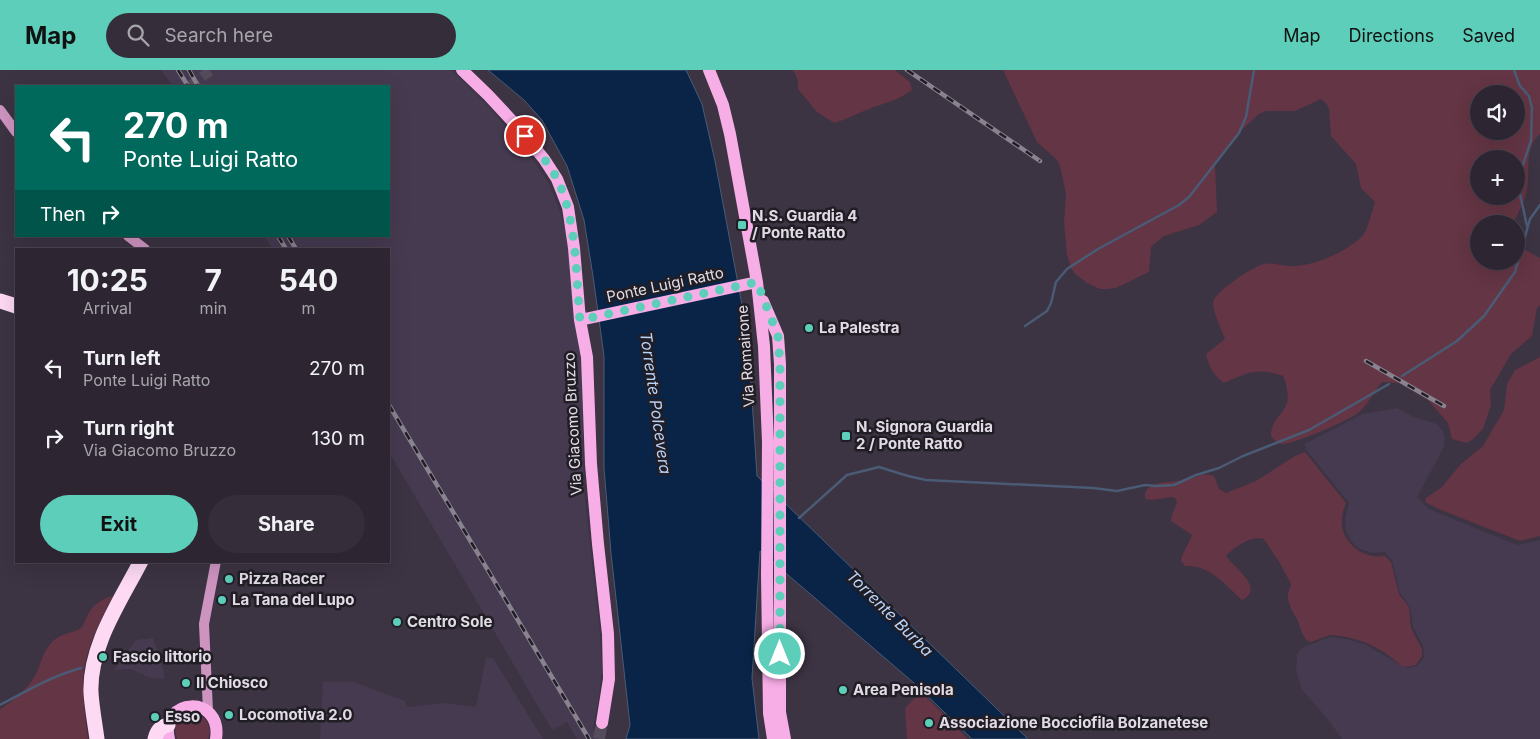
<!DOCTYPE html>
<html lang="en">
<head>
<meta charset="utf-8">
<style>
  body { margin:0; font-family:Inter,sans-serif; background:#352e3a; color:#f1f3f6; height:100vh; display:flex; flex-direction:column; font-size:19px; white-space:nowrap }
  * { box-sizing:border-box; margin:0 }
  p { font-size:16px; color:#a7a5ac }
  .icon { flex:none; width:28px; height:28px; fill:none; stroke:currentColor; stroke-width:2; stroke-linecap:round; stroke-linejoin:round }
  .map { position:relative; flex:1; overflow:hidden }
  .details { position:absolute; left:15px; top:178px; width:375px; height:315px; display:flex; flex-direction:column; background:#2d2632; border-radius:0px; box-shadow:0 5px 20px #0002,0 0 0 1px #48434d }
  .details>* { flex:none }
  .hud { position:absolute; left:15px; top:15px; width:375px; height:152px; border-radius:0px; box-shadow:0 5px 20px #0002,0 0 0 1px #48434d; background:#00695c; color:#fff; overflow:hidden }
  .buttons { position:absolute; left:1470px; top:15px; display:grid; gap:10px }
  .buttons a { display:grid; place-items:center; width:55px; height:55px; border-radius:50%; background:#2d2632; box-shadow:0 5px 20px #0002,0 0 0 1px #48434d; font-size:25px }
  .pin { position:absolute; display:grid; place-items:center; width:42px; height:42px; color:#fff; margin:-21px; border:2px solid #fff; border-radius:50%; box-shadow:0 1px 5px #0007 }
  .me { position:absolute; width:55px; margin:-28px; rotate:0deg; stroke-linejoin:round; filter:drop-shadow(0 0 4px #0008) }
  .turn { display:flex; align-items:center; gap:18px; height:105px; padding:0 25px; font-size:22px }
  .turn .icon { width:65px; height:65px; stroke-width:2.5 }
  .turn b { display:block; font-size:35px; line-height:42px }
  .then { display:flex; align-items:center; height:48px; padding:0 25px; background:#0003; gap:10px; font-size:19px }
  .eta { display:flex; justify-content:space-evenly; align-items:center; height:85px; text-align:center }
  .eta b { font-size:30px; font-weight:700; line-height:35px }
  .action { display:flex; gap:10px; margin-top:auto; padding:10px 25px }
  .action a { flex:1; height:58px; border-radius:30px; background:#5cceba; color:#111; font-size:20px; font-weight:700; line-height:58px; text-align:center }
  .action a+a { background:#352e3a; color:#f1f3f6 }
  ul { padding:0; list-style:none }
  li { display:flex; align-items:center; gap:15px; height:70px; padding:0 25px }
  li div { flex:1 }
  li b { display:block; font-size:19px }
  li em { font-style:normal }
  header { display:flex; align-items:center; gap:30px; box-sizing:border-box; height:70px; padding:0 25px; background:#5cceba; color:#111 }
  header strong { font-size:24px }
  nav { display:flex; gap:28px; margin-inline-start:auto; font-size:18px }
  .search { width:350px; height:45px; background:#352e3a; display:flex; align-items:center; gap:12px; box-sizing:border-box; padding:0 18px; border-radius:28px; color:#a7a5ac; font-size:19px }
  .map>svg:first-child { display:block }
</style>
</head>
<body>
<header>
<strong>Map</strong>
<div class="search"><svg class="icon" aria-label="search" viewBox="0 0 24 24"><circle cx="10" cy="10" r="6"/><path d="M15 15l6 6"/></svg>Search here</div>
<nav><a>Map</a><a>Directions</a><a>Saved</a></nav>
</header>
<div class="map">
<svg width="1540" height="669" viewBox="0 0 1540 669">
  <rect width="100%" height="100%" fill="#3c3343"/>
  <path fill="#463a50" d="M161 0H452L490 38 535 92 549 114 560 141 571 180 582 296 584 419 600 562 602 599 599 627 593 659 599 669H577L567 652 552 660 389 382V179H272L265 166H389V16H173Z
    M1397 338 1414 347 1437 354 1443 361 1445 368 1444 377 1417 427 1429 439 1517 475 1540 470V669H1342L1327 648 1302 620 1296 600 1297 585 1299 581 1304 577 1330 567 1347 569 1366 575 1406 598 1417 596 1424 587 1423 576 1413 557 1410 537 1400 523 1392 490 1385 482 1372 483 1358 478 1351 471 1346 461 1345 449 1349 433 1307 381 1304 374 1363 344Z
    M153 568 164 602V609L151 608 130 599 114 600 136 570Z
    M486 588H493L543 669H320L323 612H354L405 631 407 637 444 633 476 637Z"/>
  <path fill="#643544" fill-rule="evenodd" d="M793 0H895L910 12 912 20C898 31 880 34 864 41 854 45 845 50 834 53L817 42 798 19V10Z
    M1003 0H1540V64C1522 79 1532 106 1526 124 1524 134 1517 144 1513 154H1479V191H1516V171L1518 176 1540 188V235L1537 238 1532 266 1511 284 1490 320 1491 335 1483 359 1472 370 1466 373 1452 369 1448 353 1428 330 1399 313 1382 312C1374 322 1368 335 1358 343 1348 351 1296 373 1283 374 1277 374 1274 370 1271 366 1271 350 1282 346 1287 333 1289 326 1286 312 1283 306 1256 297 1248 303 1224 313 1214 306 1208 296 1206 284L1225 269C1222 260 1213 243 1213 233 1213 223 1253 196 1264 194 1273 192 1285 197 1294 196 1314 196 1351 180 1363 165 1368 158 1372 141 1375 132L1361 118 1356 94 1331 66 1329 39 1326 33 1321 29 1295 41H1266L1259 44 1236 65 1215 94 1217 142 1199 155 1164 166 1151 177 1149 202 1116 218 1108 219H1100L1087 213 1075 204 1071 198 1067 185 1064 152 1066 124 1060 96 1057 90 1037 72ZM1479 24H1516V61H1479ZM1479 89H1516V126H1479Z
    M1540 287V466L1520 471 1441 440 1425 432 1426 428 1442 417 1460 395 1483 376 1504 340 1507 314 1515 300Z
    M1305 382 1346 433C1344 438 1342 444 1342 449 1340 467 1356 484 1373 486 1377 487 1381 486 1385 486L1391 492 1399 524 1409 537 1411 558 1422 579V586L1416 595 1405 597 1402 596 1384 582 1367 573 1347 567 1330 565 1311 572 1306 570 1302 563 1298 551 1291 539 1288 529V523L1291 514 1277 488 1275 486 1264 469C1252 465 1234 477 1226 486 1234 498 1266 518 1242 530 1224 514 1211 495 1185 496L1181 491C1182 482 1189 474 1192 465L1171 451C1171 445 1174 441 1176 435 1181 418 1154 435 1145 428 1143 409 1174 413 1187 410 1198 407 1201 402 1214 406L1219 419 1226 423 1256 411 1295 386Z
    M113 526C99 553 83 583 83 614 83 633 86 651 88 669H0V639C13 631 29 618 36 604 41 593 43 582 51 573 62 561 75 564 82 557 84 554 85 550 87 547 91 535 102 529 113 526Z
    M921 622 968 669H907L905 638Z
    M192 643C206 645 213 656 208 669H177C172 656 178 645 192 643Z"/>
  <path fill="#0a2447" stroke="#4a5b76" d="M488 0H686L702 34 715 91 748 267 757 406 1028 669H972L914 613 760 481 752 608 759 669H626L630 655 611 483 604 398V286L593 206 584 150 567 96 542 50 524 30Z"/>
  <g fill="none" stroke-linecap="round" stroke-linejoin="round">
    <path stroke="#4a5b76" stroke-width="2.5" d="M1514 0 1520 16 1529 26 1532 38 1531 71 1519 106 1520 124 1527 156
      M1025 256 1047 241 1051 233 1056 212 1067 199 1098 179 1179 135 1189 127 1239 63 1246 47 1254 0
      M1402 306 1457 271 1484 246 1515 202 1530 149 1540 135
      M799 448 847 405 879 397 908 406 926 410 1093 418 1117 421 1145 415 1157 416 1174 415 1196 405 1219 398 1243 386 1309 360 1389 314
      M0 635C27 621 52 606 81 598"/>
    <path stroke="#554c5b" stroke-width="10" stroke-dasharray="10 5" stroke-linecap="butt" d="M190 16 211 0"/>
    <path stroke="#554c5b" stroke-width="12" stroke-dasharray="12 6" stroke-linecap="butt" d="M599 669 602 653"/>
    <path stroke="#cd94c0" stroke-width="10" d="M0 40 16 62
      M128 166 145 179
      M208 641 204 554 216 491"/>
    <path stroke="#f7ade6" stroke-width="12" d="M462 0 488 25 515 54 544 89 557 109 568 137 574 178 580 250 587 287 591 394 598 474 608 564 609 609 602 653
      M709 0 723 35 730 64 757 212 764 276 768 372 767 505 769 643 773 669
      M763 231 778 266 780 294V642L785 669
      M580 250 757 212
      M169 669C159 627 223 624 216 669"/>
    <path stroke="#fdd9f4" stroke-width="15" d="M0 231 16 236
      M97 669C95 654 92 638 91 623 89 576 120 532 141 491
      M155 669C157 661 160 657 168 655"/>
    <g stroke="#89828f" stroke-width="4.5">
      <path id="rail" d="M178 0 188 16
        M189 0 198 16
        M907 0 1040 91
        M278 166 286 179
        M288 166 296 179
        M1366 291 1444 336
        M389 335 589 669"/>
    </g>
    <use href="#rail" stroke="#211d24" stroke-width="2.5" stroke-dasharray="8" stroke-linecap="butt"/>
  </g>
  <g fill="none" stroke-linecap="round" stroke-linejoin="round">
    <path stroke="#5cceba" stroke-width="9" stroke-dasharray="0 16.2" d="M525 66C536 79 549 93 557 109 577 149 576 206 580 250L757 212 778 266 780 294V584"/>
  </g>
  <g fill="#5cceba" stroke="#211d24" stroke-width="2">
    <rect x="737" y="150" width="10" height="10" rx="2.5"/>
    <circle cx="809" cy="258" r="5"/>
    <rect x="841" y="361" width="10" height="10" rx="2.5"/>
    <circle cx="229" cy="509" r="5"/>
    <circle cx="222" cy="530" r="5"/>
    <circle cx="397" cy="552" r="5"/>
    <circle cx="103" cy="587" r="5"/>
    <circle cx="186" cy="613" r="5"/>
    <circle cx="843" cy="620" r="5"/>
    <circle cx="229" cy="645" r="5"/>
    <circle cx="155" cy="647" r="5"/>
    <circle cx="929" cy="653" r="5"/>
  </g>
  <g text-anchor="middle" stroke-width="5" stroke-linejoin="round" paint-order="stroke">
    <g font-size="15" font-weight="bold" fill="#e0dbe5" stroke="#211d24" text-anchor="start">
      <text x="752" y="151">N.S. Guardia 4<tspan x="752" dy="17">/ Ponte Ratto</tspan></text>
      <text x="819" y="263">La Palestra</text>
      <text x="856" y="362">N. Signora Guardia<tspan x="856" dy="17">2 / Ponte Ratto</tspan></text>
      <text x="239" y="514">Pizza Racer</text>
      <text x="232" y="535">La Tana del Lupo</text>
      <text x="407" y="557">Centro Sole</text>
      <text x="113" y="592">Fascio littorio</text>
      <text x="196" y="618">Il Chiosco</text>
      <text x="853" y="625">Area Penisola</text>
      <text x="239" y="650">Locomotiva 2.0</text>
      <text x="165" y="652">Esso</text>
      <text x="939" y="658">Associazione Bocciofila Bolzanetese</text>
    </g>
    <g font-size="15" fill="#e0dbe5" stroke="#211d24">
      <text transform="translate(665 215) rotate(-12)" y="5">Ponte Luigi Ratto</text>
      <text transform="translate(746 286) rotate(-94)" y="5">Via Romairone</text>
      <text transform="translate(573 354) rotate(-93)" y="5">Via Giacomo Bruzzo</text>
    </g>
    <g font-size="16" font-style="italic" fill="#b9d4fb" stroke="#211d24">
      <text transform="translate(656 333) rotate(82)" y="6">Torrente Polcevera</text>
      <text transform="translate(890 543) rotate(45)" y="6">Torrente Burba</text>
    </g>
  </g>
</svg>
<div class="buttons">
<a><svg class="icon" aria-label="sound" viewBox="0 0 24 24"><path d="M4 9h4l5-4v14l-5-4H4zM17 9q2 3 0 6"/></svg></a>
<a>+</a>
<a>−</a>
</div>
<div class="pin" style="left:525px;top:66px;background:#d93025"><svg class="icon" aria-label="arrive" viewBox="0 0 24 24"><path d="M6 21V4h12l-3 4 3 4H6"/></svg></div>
<svg class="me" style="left:780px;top:584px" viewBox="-20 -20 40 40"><circle r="17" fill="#5cceba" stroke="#fff" stroke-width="3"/><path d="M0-11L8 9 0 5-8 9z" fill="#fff"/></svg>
<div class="hud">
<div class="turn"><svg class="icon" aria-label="left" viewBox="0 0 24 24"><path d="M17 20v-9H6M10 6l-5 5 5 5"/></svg><div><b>270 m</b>Ponte Luigi Ratto</div></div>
<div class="then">Then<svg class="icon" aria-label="right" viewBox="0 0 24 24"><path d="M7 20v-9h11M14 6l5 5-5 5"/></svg></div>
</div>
<section class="details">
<div class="eta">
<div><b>10:25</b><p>Arrival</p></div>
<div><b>7</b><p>min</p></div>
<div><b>540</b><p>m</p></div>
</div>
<ul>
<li><svg class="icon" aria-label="left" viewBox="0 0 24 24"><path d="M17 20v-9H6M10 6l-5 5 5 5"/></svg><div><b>Turn left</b><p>Ponte Luigi Ratto</p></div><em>270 m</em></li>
<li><svg class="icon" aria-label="right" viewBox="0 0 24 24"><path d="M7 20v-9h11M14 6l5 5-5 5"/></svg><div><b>Turn right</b><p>Via Giacomo Bruzzo</p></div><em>130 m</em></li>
</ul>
<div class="action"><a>Exit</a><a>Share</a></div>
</section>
</div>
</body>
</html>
